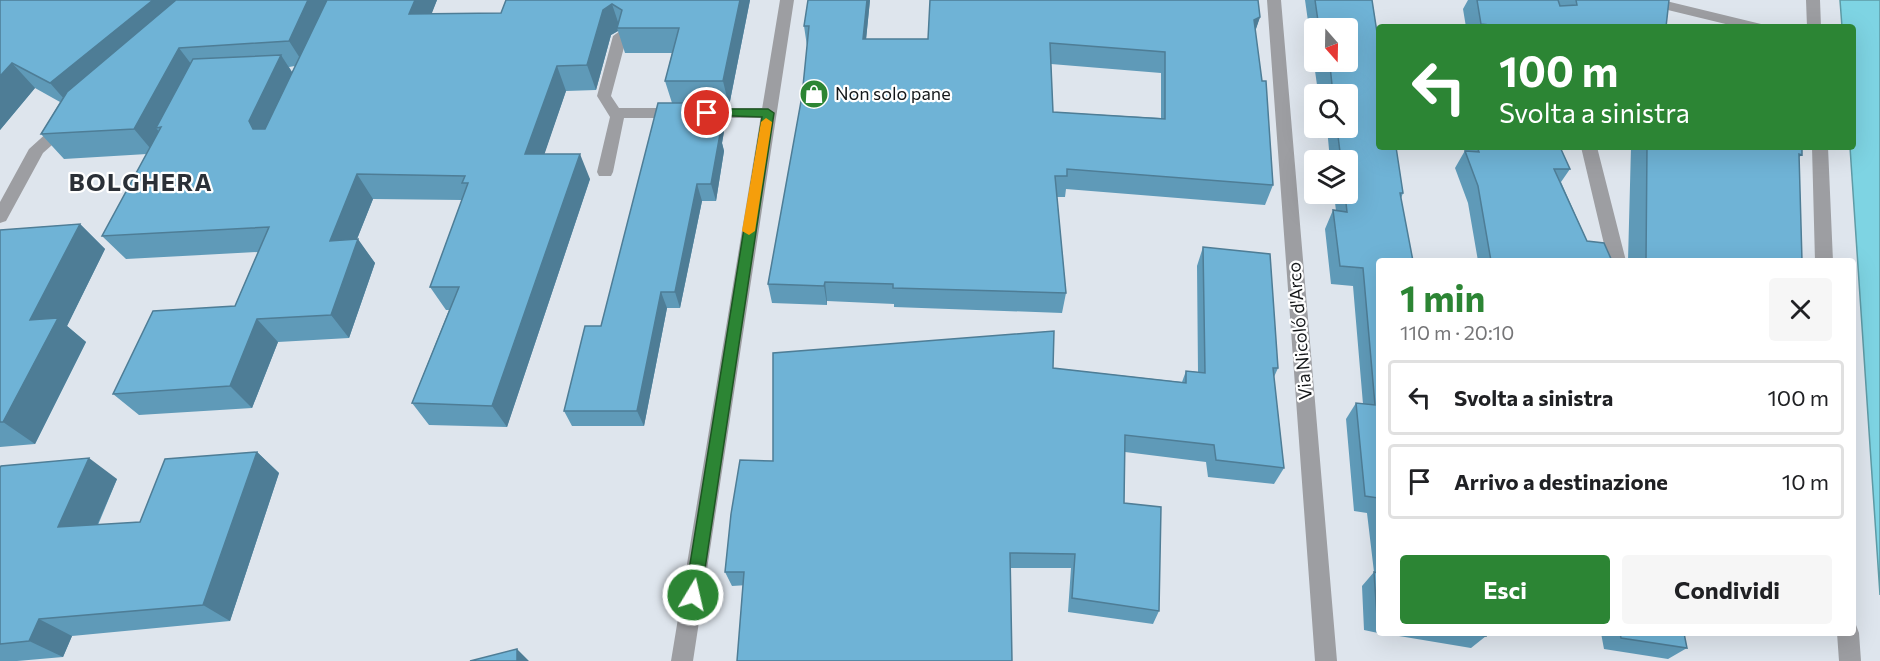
<!DOCTYPE html>
<html lang="it">
<head>
<meta charset="utf-8">
<style>
  body { margin:0; font-family:Commissioner,sans-serif; background:#f6f6f6; color:#202124; height:100vh; display:flex; flex-direction:column; font-size:22px; white-space:nowrap }
  * { box-sizing:border-box; margin:0 }
  p { font-size:20px; color:#757577 }
  .icon { flex:none; width:33px; height:33px; fill:none; stroke:currentColor; stroke-width:2; stroke-linecap:round; stroke-linejoin:round }
  .map { position:relative; flex:1; overflow:hidden }
  .side { position:absolute; left:1376px; top:258px; width:480px; height:378px; display:flex; flex-direction:column; background:#fff; border-radius:6px; box-shadow:0 6px 24px #0002 }
  .side>* { flex:none }
  .hud { position:absolute; left:1376px; top:24px; width:480px; height:126px; border-radius:6px; box-shadow:0 6px 24px #0002; background:#2c8534; color:#fff; overflow:hidden }
  .needle { width:39px; rotate:160deg }
  .controls { position:absolute; left:1304px; top:18px; display:grid; gap:12px }
  .controls a { display:grid; place-items:center; width:54px; height:54px; border-radius:6px; background:#fff; box-shadow:0 6px 24px #0002; font-size:30px }
  .pin { position:absolute; display:grid; place-items:center; width:51px; height:51px; color:#fff; margin:-26px; border:3px solid #fff; border-radius:50%; box-shadow:0 2px 6px #0007 }
  .me { position:absolute; width:66px; margin:-33px; rotate:9deg; stroke-linejoin:round; filter:drop-shadow(0 0 4px #0008) }
  .turn { display:flex; align-items:center; gap:21px; height:126px; padding:0 24px; font-size:27px }
  .turn .icon { width:78px; height:78px; stroke-width:2.5 }
  .turn b { display:block; font-size:42px; line-height:51px }
  .round { display:grid; place-items:center; flex:none; width:63px; height:63px; border-radius:6px; background:#f6f6f6 }
  .summary { display:flex; align-items:center; justify-content:space-between; height:102px; padding:0 24px }
  h1 { font-size:36px; font-weight:700; line-height:45px; color:#2c8534 }
  .cta { display:flex; gap:12px; margin-top:auto; padding:12px 24px }
  .cta a { flex:1; height:69px; border-radius:6px; background:#2c8534; color:#fff; font-size:24px; font-weight:700; line-height:69px; text-align:center }
  .cta a+a { background:#f6f6f6; color:#202124 }
  ul { padding:0; list-style:none }
  li { display:flex; align-items:center; gap:18px; height:75px; margin:0 12px 9px; padding:0 12px; border:3px solid #e0e0e0; border-radius:6px }
  li div { flex:1 }
  li b { display:block; font-size:22px }
  li em { font-style:normal }
  .map>svg:first-child { display:block }
</style>
</head>
<body>
<div class="map">
<svg width="1880" height="661" viewBox="0 0 1880 661">
  <rect width="100%" height="100%" fill="#dee5ed"/>
  <path fill="#7ed4e3" stroke="#5e9ba6" stroke-width="1.5" d="M1840 0H1880V595L1850 147H1852V27H1842Z"/>
  <g fill="none" stroke-linecap="round" stroke-linejoin="round">
    <path fill="#9d9ea2" fill-rule="evenodd" d="M620 31 627 36 611 96 619 108H768L776 113 768 118H624L613 172 611 176H599L597 172 610 117 597 96 613 36Z
      M65 120 70 121 73 125 70 129 43 153 6 221 0 223V202L29 149 60 121Z
      M1581 147H1597L1626 261H1608Z
      M1852 624 1856 625 1859 633 1861 661H1839L1837 633H1852Z"/>
    <path fill="#9d9ea2" fill-rule="evenodd" d="M780 0H794L693 661H671Z
      M1267 0H1281L1337 661H1315Z
      M1637 0H1662L1761 24 1763 27H1738L1639 3Z
      M1806 0H1820L1821 27H1807Z
      M1812 147H1828L1833 261H1815Z"/>
  </g>
  <path fill="#5f9ab8" fill-rule="evenodd" d="M0 0H437L431 14 501 13 506 0H750L729 106H723L726 120 722 143 724 151 716 201H702L680 308H667L644 426H572L564 411 601 326 672 103 665 81 672 53H625L618 31 611 35 596 90 566 91 544 154 590 179 507 427 429 425 412 403 449 310H446L430 287 462 200 373 199 357 239 375 263 349 338 278 342 252 408 139 415 113 394 235 306 258 252 126 259 102 236 147 154 64 159 41 134 60 102 35 88 0 130ZM295 66 292 72 289 67Z
    M870 0 866 39H928L1260 17 1255 31 1273 185 1265 205 1066 189 1065 197H1057L1066 293 1062 313 894 307V304L827 301V305L772 303 768 284 802 96 807 46 804 26ZM1051 64 1161 73V118L1053 112Z
    M1305 0H1372L1403 193 1378 261V633L1364 630 1362 586 1374 572 1367 513 1354 511 1346 419 1356 403 1363 404 1353 286 1331 284 1325 229 1333 210 1336 211 1334 194H1347V160H1330L1327 128H1347V94H1323L1322 86 1317 85ZM1314 28H1347V62H1314Z
    M1468 0H1576L1666 27H1466L1463 9Z
    M1467 147H1560L1570 169 1561 182 1587 241 1612 261H1478L1468 203 1455 168Z
    M1631 147H1802V155L1799 157 1802 261H1628Z
    M80 224 105 249 67 326 86 342 35 444 0 447V230Z
    M1203 247 1278 368 1274 377 1284 468 1274 484 1208 477 1206 462 1125 452 1124 503 1159 611 1153 624 1068 612 1071 568H1010L732 586 725 572 773 461 1053 368 1182 382 1186 371 1198 372 1197 266Z
    M257 452 279 473 230 621 72 636 63 657 17 661H0V468L117 479 98 525 140 522Z
    M1381 633H1486V636L1471 648Z
    M1601 633H1684L1687 648 1668 659 1604 649Z"/>
  <path fill="#4e7d96" d="M153 0H201L72 108 50 83Z
    M308 0H335L305 66 289 41Z
    M415 0H437L422 39 409 14Z
    M740 0H750L729 106 723 81Z
    M867 0H870L864 60 863 39Z
    M612 4 620 28H617L618 31 611 35 596 90 587 65 603 10Z
    M1260 17 1253 38 1254 20Z
    M179 48 198 73 161 127 156 128 164 137 155 154 134 129Z
    M281 55 297 80 267 146 253 129 249 121Z
    M12 63 35 88 0 130V76Z
    M557 66 566 91 536 179 525 154Z
    M722 103 726 120 722 143 724 151 716 201 711 184 717 134Z
    M580 154 590 179 507 427 492 406Z
    M357 174 373 199 347 264 330 241Z
    M697 184 702 201 680 308 675 292Z
    M80 224 105 249 67 326 86 342 35 444 3 422 30 320Z
    M358 239 375 263 349 338 331 315Z
    M825 282 827 301V305L824 286Z
    M661 292 667 308 644 426 637 411Z
    M257 319 278 342 252 408 230 386Z
    M257 452 279 473 230 621 203 605Z
    M89 458 117 479 88 546 58 527Z
    M39 619 72 636 63 657 29 641Z
    M517 649 529 661H517Z"/>
  <path fill="#6fb3d6" stroke="#4e7d96" stroke-width="1.5" fill-rule="evenodd" d="M0 0H153L50 83 12 63 0 76Z
    M176 0H308L289 41 179 48 134 129 41 134 67 92Z
    M327 0H415L409 14 501 13 506 0H740L723 81H665L679 28H617L622 10 612 4 603 10 587 65 557 66 525 154H580L492 406 412 403 459 287H430L468 183H462L465 176 357 174 330 241 358 239 331 315 257 319 230 386 113 394 153 311 235 306 269 227 102 236 161 127 156 128 193 59 281 55 249 121 253 129H265Z
    M808 0H867L863 39H928L930 0H1258L1260 17 1254 20 1262 81H1266L1273 185 1067 169V176H1055L1066 293 893 288V284L825 282 824 286 768 284 802 96 809 26H804ZM1050 43 1165 52V119L1053 112Z
    M1315 0H1372L1378 39V147H1396L1403 193H1400L1413 261H1378V498L1365 496 1356 403 1375 405 1363 268 1340 266 1333 210 1347 212 1345 194H1347V160H1341L1337 128H1347V94H1333L1330 66H1324L1323 62H1347V28H1319Z
    M1477 0H1558L1560 6 1577 5 1576 0H1669L1666 27H1507L1481 24Z
    M658 103H722L717 134H720L711 184H697L675 292H661L637 411H564L585 326H601Z
    M1477 147H1560L1570 169H1554L1587 241 1604 243 1612 261H1491L1478 186 1465 151 1479 152Z
    M1647 147H1802V155L1799 154 1802 261H1646Z
    M80 224 30 320 58 318 3 422H0V230Z
    M1203 247 1270 254 1278 368H1273L1284 468 1216 460 1214 445 1125 435 1124 503 1161 507 1159 611 1072 598 1075 554 1010 553 1012 661H737L744 572H725L731 514 740 460 773 461V353L1054 331 1053 368 1186 383V371L1205 373Z
    M257 452 203 605 39 619 29 641 0 644V468L1 466 89 458 58 527 140 522 165 459Z
    M1374 572 1378 573V618L1377 617Z
    M1469 633H1486V636Z
    M1620 633H1684L1687 648 1621 638Z
    M517 649V661H470Z"/>
  <path fill="#2c8534" stroke="#1d5622" stroke-width="1.5" d="M707 109H768L774 113 701 595 699 600 693 603 687 600 685 595 762 117 703 115 701 113Z"/>
  <path fill="#f59e0b" d="M766 118 772 122 755 231 749 235 742 231 761 122Z"/>
  <defs>
    <g id="shop-disc" transform="scale(1.5)"><circle r="9.5" fill="#2c8534" stroke="#fff"/><path d="M-5-2.5h2.3a2.7 3.5 0 0 1 5.4 0H5L5.5 6h-11ZM-1.5-2.5h3a1.5 2.3 0 0 0-3 0Z" fill="#fff"/></g>
  </defs>
  <g fill-rule="evenodd">
    <use href="#shop-disc" x="814" y="94"/>
  </g>
  <g text-anchor="middle" stroke-width="4.5" stroke-linejoin="round" paint-order="stroke">
    <g font-size="18" fill="#141719" stroke="#fff" text-anchor="start">
      <text x="835" y="100">Non solo pane</text>
    </g>
    <g font-size="18" fill="#141719" stroke="#fff">
      <text transform="translate(1300 331) rotate(-95)" y="6">Via Nicoló d'Arco</text>
    </g>
    <g font-size="24" font-weight="bold" letter-spacing="1.5" fill="#2b3037" stroke="#fff">
      <text x="141" y="191">BOLGHERA</text>
    </g>
  </g>
</svg>
<div class="controls">
<a><svg class="needle" viewBox="-14 -14 28 28"><path d="M0-13l5 13h-10z" fill="#e53935"/><path d="M0 13l5-13h-10z" fill="#757577"/></svg></a>
<a><svg class="icon" aria-label="search" viewBox="0 0 24 24"><circle cx="10" cy="10" r="6"/><path d="M15 15l6 6"/></svg></a>
<a><svg class="icon" aria-label="layers" viewBox="0 0 24 24"><path d="M12 4l9 5-9 5-9-5zM3 14l9 5 9-5"/></svg></a>
</div>
<div class="pin" style="left:707px;top:113px;background:#d93025"><svg class="icon" aria-label="arrive" viewBox="0 0 24 24"><path d="M6 21V4h12l-3 4 3 4H6"/></svg></div>
<svg class="me" style="left:693px;top:595px" viewBox="-20 -20 40 40"><circle r="17" fill="#2c8534" stroke="#fff" stroke-width="3"/><path d="M0-11L8 9 0 5-8 9z" fill="#fff"/></svg>
<div class="hud">
<div class="turn"><svg class="icon" aria-label="left" viewBox="0 0 24 24"><path d="M17 20v-9H6M10 6l-5 5 5 5"/></svg><div><b>100 m</b>Svolta a sinistra</div></div>
</div>
<section class="side">
<div class="summary"><div><h1>1 min</h1><p>110 m · 20:10</p></div><a class="round"><svg class="icon" aria-label="close" viewBox="0 0 24 24"><path d="M6 6l12 12M18 6L6 18"/></svg></a></div>
<ul>
<li><svg class="icon" aria-label="left" viewBox="0 0 24 24"><path d="M17 20v-9H6M10 6l-5 5 5 5"/></svg><div><b>Svolta a sinistra</b></div><em>100 m</em></li>
<li><svg class="icon" aria-label="arrive" viewBox="0 0 24 24"><path d="M6 21V4h12l-3 4 3 4H6"/></svg><div><b>Arrivo a destinazione</b></div><em>10 m</em></li>
</ul>
<div class="cta"><a>Esci</a><a>Condividi</a></div>
</section>
</div>
</body>
</html>
